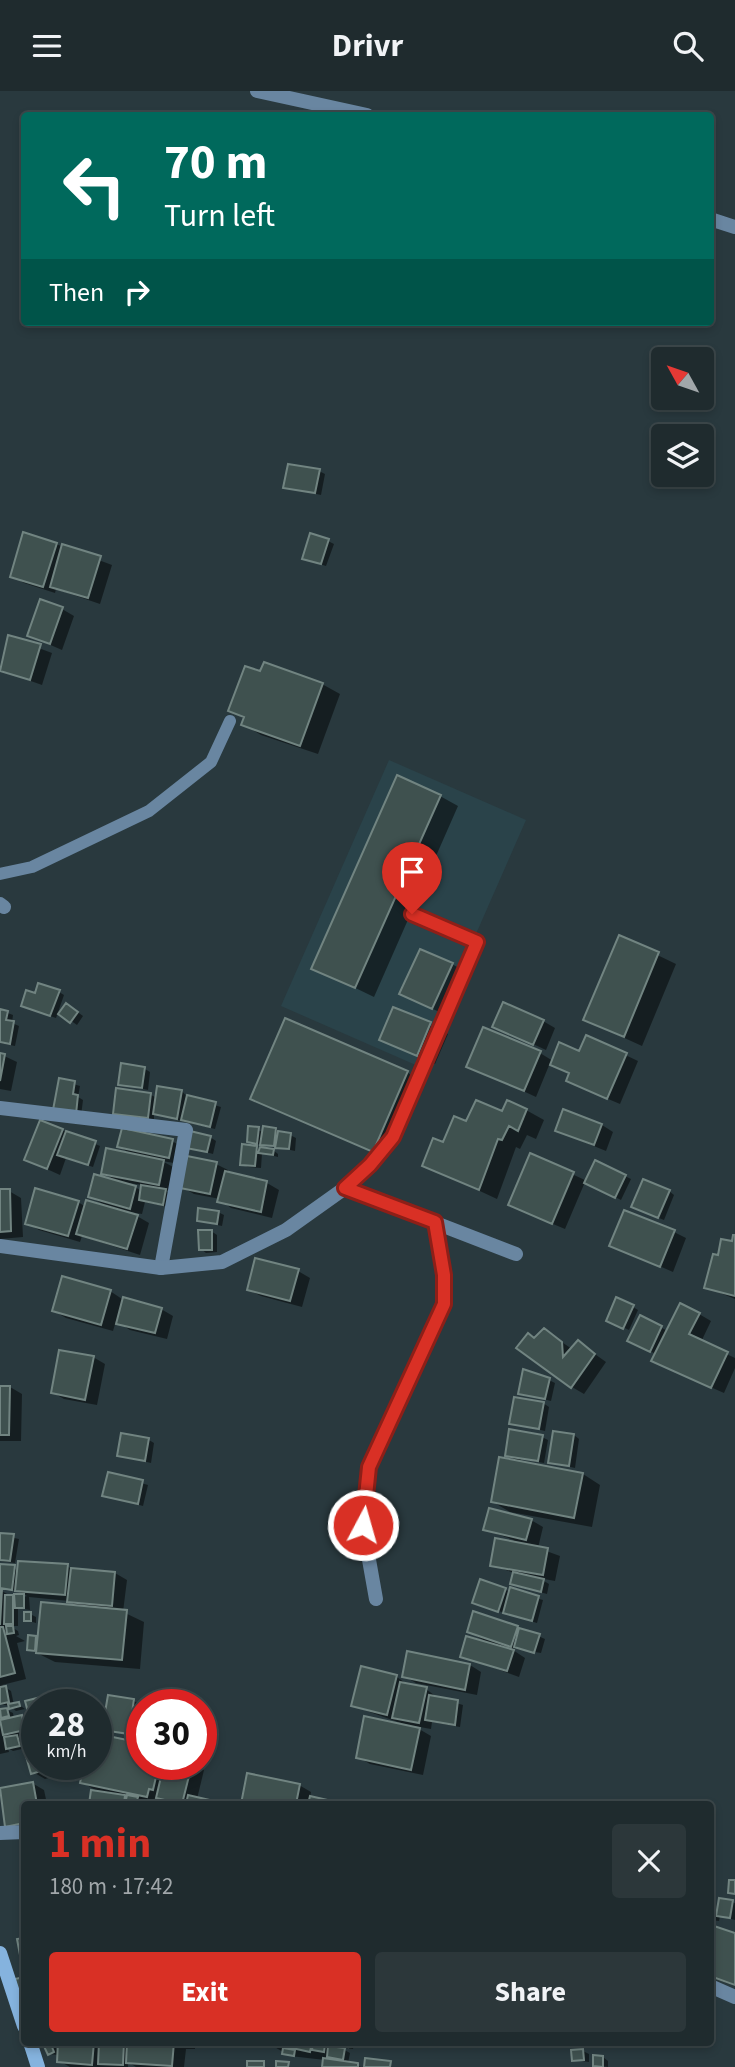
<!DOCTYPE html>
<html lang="en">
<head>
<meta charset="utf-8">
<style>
  body { margin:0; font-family:"Source Sans 3",sans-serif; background:#2c373a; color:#f1f3f6; height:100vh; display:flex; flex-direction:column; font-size:26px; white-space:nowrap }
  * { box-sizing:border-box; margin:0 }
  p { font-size:23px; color:#a1a7aa }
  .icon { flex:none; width:38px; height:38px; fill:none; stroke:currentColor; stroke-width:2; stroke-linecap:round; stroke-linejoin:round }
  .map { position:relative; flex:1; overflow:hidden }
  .drawer { position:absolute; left:21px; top:1710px; width:693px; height:245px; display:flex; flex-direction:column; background:#1f2b2e; border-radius:7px; box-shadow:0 4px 10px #0003,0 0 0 2px #3c474a }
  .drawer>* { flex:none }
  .banner { position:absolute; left:21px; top:21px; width:693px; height:214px; border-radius:7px; box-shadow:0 4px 10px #0003,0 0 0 2px #3c474a; background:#00695c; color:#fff; overflow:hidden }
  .needle { width:46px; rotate:310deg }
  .tools { position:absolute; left:651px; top:256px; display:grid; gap:14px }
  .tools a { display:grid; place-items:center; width:63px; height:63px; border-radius:7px; background:#1f2b2e; box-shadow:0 4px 10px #0003,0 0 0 2px #3c474a; font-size:35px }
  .speed { position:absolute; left:21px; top:1598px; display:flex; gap:14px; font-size:35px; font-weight:700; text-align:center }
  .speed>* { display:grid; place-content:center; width:91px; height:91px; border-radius:50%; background:#1f2b2e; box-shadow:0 4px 10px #0003,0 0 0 2px #3c474a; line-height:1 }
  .speed small { font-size:18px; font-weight:400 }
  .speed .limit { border:10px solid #d22; background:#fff; color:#111 }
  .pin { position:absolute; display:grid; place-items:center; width:60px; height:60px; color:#fff; margin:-72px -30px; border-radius:50% 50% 50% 0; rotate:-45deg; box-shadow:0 0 7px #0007 }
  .pin .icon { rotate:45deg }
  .me { position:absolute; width:77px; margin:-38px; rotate:6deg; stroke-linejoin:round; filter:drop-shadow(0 0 5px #0008) }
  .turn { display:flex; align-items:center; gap:24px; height:147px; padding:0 28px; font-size:32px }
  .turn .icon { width:91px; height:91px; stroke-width:2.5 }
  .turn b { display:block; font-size:49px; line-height:60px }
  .then { display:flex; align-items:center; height:66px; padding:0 28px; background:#0003; gap:14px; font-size:26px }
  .round { display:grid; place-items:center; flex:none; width:74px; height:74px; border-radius:7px; background:#2c373a }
  .overview { display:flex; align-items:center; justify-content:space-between; height:119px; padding:0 28px }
  h1 { font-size:42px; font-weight:700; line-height:52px; color:#d93025 }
  .action { display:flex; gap:14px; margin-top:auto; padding:14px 28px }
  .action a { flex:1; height:80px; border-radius:7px; background:#d93025; color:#fff; font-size:28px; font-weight:700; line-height:80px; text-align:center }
  .action a+a { background:#2c373a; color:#f1f3f6 }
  header { display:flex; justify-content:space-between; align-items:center; height:91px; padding:0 28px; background:#1f2b2e; font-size:32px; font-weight:700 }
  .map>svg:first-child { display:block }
</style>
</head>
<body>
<header><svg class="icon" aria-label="menu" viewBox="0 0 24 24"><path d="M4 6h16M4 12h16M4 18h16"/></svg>Drivr<svg class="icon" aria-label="search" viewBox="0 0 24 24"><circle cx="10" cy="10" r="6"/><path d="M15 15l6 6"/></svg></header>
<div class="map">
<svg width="735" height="1976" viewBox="0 0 735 1976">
  <rect width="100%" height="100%" fill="#29393e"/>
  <path fill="#2a434a" d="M389 669 526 729 418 975 281 915Z"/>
  <path fill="#0007" fill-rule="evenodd" d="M319 380 325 383 321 404 285 396Z
    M328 450 334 453 326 475 310 470Z
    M56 453 112 474 100 513 56 498 55 502 24 492 12 485Z
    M62 518 74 525 62 559 30 545Z
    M9 546 52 562 42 594 0 579Z
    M322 593 340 603 318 663 261 644 243 633 245 628 231 620Z
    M440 705 458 715 374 906 314 877Z
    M620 846 676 873 642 955 585 929Z
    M452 873 469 883 450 926 401 903Z
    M59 901 64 904 56 927 29 918 36 904Z
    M72 917 83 925 77 934 60 922Z
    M394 918 448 943 435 973 381 948Z
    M0 919 13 924 12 932 19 935 15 955 0 952Z
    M543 930 555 937 546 959 494 935Z
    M587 946 638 970 620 1013 580 996 571 983 550 972 536 1006 469 975 540 962 553 970 580 962Z
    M0 963 17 971 11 1000 0 998Z
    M145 978 150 981 148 999 120 993Z
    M407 981 412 985 379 1063 257 1011Z
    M60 989 80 995 78 1006 83 1009 81 1025 60 1022Z
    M182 1000 187 1006 221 1016 215 1038 154 1023V1029L115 1022 151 1004 157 1007Z
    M526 1019 544 1029 536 1048 527 1044 520 1058 516 1056 497 1108 424 1074 467 1032Z
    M602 1034 613 1041 606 1060 557 1040Z
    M250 1037 264 1041 276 1038 290 1044 296 1047 295 1060 263 1053 262 1058 273 1059 278 1063V1066L262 1062 261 1077 248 1076 242 1073 257 1057 261 1059 262 1054 248 1050Z
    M62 1039 100 1055 93 1076 66 1067 60 1084 27 1069Z
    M210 1046 216 1050 213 1063 188 1056Z
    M172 1050 184 1057 180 1073 162 1070 175 1077 171 1100 164 1099 171 1103 168 1116 145 1111 142 1123 130 1121 149 1132 140 1164 82 1145 80 1151 39 1139 27 1132 78 1111 86 1116 107 1115 90 1106 117 1090 103 1082 134 1064 119 1056ZM128 1092 143 1094 142 1100Z
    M531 1064 587 1090 596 1071 631 1088 621 1109 585 1091 565 1138 522 1120Z
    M216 1073 228 1079V1083L267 1092 279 1099 272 1127 231 1117 220 1108 194 1103 182 1096Z
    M0 1100H9L21 1107 23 1146 0 1148Z
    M669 1100 674 1104 664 1129 639 1119Z
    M218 1121 224 1124 222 1135 199 1130Z
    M211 1140 217 1144V1161L206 1162 201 1158Z
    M674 1141 686 1147 673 1181 611 1154Z
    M735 1146V1208L706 1196 719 1166 734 1152Z
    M298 1180 310 1187 302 1216 261 1205 249 1199Z
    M110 1200 122 1208 161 1218 173 1225 167 1248 130 1239 116 1230 113 1240 66 1227 54 1220Z
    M633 1216 638 1219 629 1239 614 1232Z
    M699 1223 711 1230 701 1251 735 1267V1277L724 1302 665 1276 656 1263 635 1253 641 1227 668 1240Z
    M544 1239 572 1258 578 1251 606 1271 584 1303 572 1296 535 1248Z
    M93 1266 105 1273 97 1314 64 1308 52 1301Z
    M549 1289 555 1292 551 1310 520 1302Z
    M0 1296H10L22 1303 21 1350H0Z
    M543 1312 549 1316 545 1340 511 1332Z
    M574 1344 579 1348 575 1377 550 1371Z
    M542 1346 548 1349 544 1372 521 1368 520 1372 583 1383 600 1394 592 1436 510 1421 493 1411 519 1371 507 1364Z
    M149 1349 154 1352 151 1372 119 1364Z
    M109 1383 148 1394 143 1415 104 1404Z
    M531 1429 543 1436 538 1457 560 1465 555 1490 539 1487 549 1493 547 1503 518 1495 512 1492 514 1482 492 1474 514 1449 485 1439Z
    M0 1444 19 1448 15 1472 0 1470Z
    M0 1475 19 1479 67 1475 73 1479 115 1482 127 1489 123 1521 144 1531 140 1578 55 1571 29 1558 35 1546 39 1548 80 1517 69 1510 29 1506 30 1519 18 1517V1535H10L18 1540 19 1544 16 1545 25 1550 17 1552 26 1588 2 1594 11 1600 14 1614 18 1613 25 1618 16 1620 10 1615 0 1613ZM0 1499H17L27 1505 16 1508Z
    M505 1499 543 1509 537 1532 479 1514Z
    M30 1523 36 1526V1532L26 1529Z
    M517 1536 545 1548 541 1562 510 1557 525 1567 519 1586 462 1565 487 1551 469 1541Z
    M470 1574 481 1581 477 1604 416 1592 404 1585Z
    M363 1577 397 1586 408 1594 426 1598 438 1607 463 1614 460 1636 432 1631 431 1638 414 1635 431 1645 423 1684 370 1673 358 1666 412 1636 353 1615Z
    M57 1604 62 1607 64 1614H37V1637L33 1635 27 1611Z
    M134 1610 139 1613 134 1645 106 1639V1646L142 1673H194L204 1679 197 1708 220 1713H171L160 1707 159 1712 143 1709 142 1712 148 1713H91L93 1701 100 1702 82 1691 85 1677 45 1688 33 1681 26 1657 13 1660 8 1657 9 1661 0 1663V1620L7 1619 13 1622 14 1628 22 1626 28 1629 37 1673H96L105 1645 96 1642 101 1631 105 1633Z
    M249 1684 299 1694 311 1701 310 1707 338 1713H243Z
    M32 1692 44 1699 47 1713H24V1740L7 1734Z
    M721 1809 735 1812V1829L720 1825 719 1830 710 1829V1817L719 1820Z
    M735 1844V1895L710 1886V1851Z
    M20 1868H24V1876L20 1873Z
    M44 1951 54 1952 59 1964 49 1963Z
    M60 1951H195V1958H186L184 1976H136L128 1971V1976H70L59 1970Z
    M266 1951H354L353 1958 339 1956 350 1962 348 1972 361 1976H324L325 1969 290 1965Z
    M583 1960 589 1963V1971L574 1969Z
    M603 1966 608 1970V1976L595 1974Z"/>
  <path fill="#3f514f" stroke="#718481" stroke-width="2" d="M288 373 320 378 315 402 283 397Z
    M23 441 57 452 43 496 10 486Z
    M310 442 329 448 321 473 302 468Z
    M62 453 101 465 88 507 50 496Z
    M40 508 63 516 50 553 27 545Z
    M8 544 41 553 30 589 0 580Z
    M264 571 323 592 300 655 241 634 244 626 228 620 245 575 260 580Z
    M397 684 441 704 355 897 311 878Z
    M619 844 659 861 624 946 583 929Z
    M420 858 453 872 432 918 399 903Z
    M38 892 60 899 50 925 21 915 26 899 35 902Z
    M503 911 544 929 533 954 492 936Z
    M66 912 78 921 70 932 58 923Z
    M393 916 431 931 417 965 379 949Z
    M0 918 8 920 6 929 14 930 10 953 0 951Z
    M285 927 408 980 373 1061 250 1008Z
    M483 936 541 960 524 1000 466 976Z
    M586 944 627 962 607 1008 566 990 569 982 550 974 559 951 579 960Z
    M0 962 5 963 0 990Z
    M121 972 145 976 142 997 118 994Z
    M59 987 75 990 73 1003 78 1004 76 1023 53 1019Z
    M157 995 182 999 177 1028 153 1023Z
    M116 997 151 1002 148 1027 113 1023Z
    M187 1004 216 1011 210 1036 181 1029Z
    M476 1009 502 1020 507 1009 527 1018 518 1040 509 1035 502 1049 498 1048 479 1099 422 1075 433 1047 443 1051 454 1025 466 1030Z
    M563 1018 602 1033 594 1054 555 1040Z
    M40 1029 63 1038 47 1078 24 1069Z
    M248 1035 259 1036 257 1053 247 1051Z
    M263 1035 276 1037 274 1055 260 1054Z
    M122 1037 173 1048 169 1067 117 1056Z
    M66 1040 96 1050 88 1074 57 1064Z
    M190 1040 211 1045 207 1061 186 1057Z
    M278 1040 291 1042 289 1058 275 1057Z
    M242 1053 257 1055 255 1075 240 1074Z
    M260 1056 274 1058 273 1064 258 1062Z
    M106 1057 164 1069 159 1094 101 1083Z
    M530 1062 574 1081 552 1133 508 1114Z
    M187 1065 217 1071 210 1103 180 1097Z
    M595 1069 626 1084 615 1107 584 1092Z
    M225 1080 267 1090 261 1121 217 1111Z
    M94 1083 136 1095 130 1118 88 1106Z
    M643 1088 670 1099 658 1127 631 1116Z
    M141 1094 166 1098 163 1114 139 1109Z
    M35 1097 79 1110 68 1145 25 1133Z
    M0 1098H10L11 1140 0 1141Z
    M86 1109 138 1124 127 1158 76 1143Z
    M198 1117 219 1120 217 1133 197 1130Z
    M624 1119 675 1139 660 1176 609 1155Z
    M198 1139H212V1159H199Z
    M733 1144H735V1205L704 1197 713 1163 718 1164 721 1148 732 1150Z
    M255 1167 299 1178 290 1210 247 1199Z
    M62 1185 111 1199 101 1234 52 1220Z
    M123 1206 162 1217 155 1242 116 1233Z
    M616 1206 634 1214 623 1238 606 1230Z
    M680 1212 700 1222 689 1243 728 1261 711 1297 651 1270Z
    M640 1224 662 1235 650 1261 627 1250Z
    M544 1237 562 1251 563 1266 578 1249 595 1263 571 1297 516 1257 528 1242 534 1247Z
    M59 1259 94 1265 85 1309 51 1302Z
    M523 1278 550 1287 545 1308 518 1303Z
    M0 1295H10L9 1344H0Z
    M514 1306 544 1311 539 1338 509 1333Z
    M509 1338 543 1344 538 1370 505 1365Z
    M553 1340 574 1343 569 1375 548 1372Z
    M121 1342 149 1347 145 1370 117 1365Z
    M499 1366 583 1382 574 1427 491 1411Z
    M108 1381 143 1389 138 1413 102 1405Z
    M489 1417 532 1428 526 1449 483 1439Z
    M0 1442 14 1443 10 1470 0 1469Z
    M495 1447 548 1457 543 1484 490 1475Z
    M18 1470 68 1473 65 1504 15 1500Z
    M0 1473 15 1474 12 1499 0 1497Z
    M71 1477 115 1481 112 1515 67 1511Z
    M513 1481 544 1488 541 1501 510 1493Z
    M480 1488 506 1497 498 1521 472 1512Z
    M510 1496 539 1505 532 1530 503 1522Z
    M0 1498H2L0 1534Z
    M14 1503H24V1517H15Z
    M5 1504H13V1533H4Z
    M41 1511 127 1519 122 1569 36 1562Z
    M473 1520 518 1535 511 1556 467 1541Z
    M24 1521H31V1530H24Z
    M6 1535H13L14 1542 7 1543Z
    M0 1536H3L15 1582 0 1586Z
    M519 1537 540 1543 534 1562 514 1556Z
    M28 1544 36 1545 35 1560 27 1559Z
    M466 1545 514 1559 507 1580 460 1566Z
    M407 1560 470 1573 465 1599 402 1586Z
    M361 1575 397 1584 387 1624 351 1615Z
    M400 1591 427 1596 419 1632 392 1627Z
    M6 1595 9 1611 0 1613V1596Z
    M57 1602 60 1614H37V1635L32 1636 25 1610Z
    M108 1604 134 1608 129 1643 102 1639Z
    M429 1604 458 1609 455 1634 425 1629Z
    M19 1611 20 1615 9 1618 8 1613Z
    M7 1617 9 1625 1 1627 0 1618Z
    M22 1624 25 1639 3 1644 0 1629Z
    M364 1625 420 1637 411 1679 356 1667Z
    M96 1629 102 1630 101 1643H96Z
    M37 1639V1673H65L31 1683 20 1644Z
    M17 1644 20 1655 6 1658 4 1646Z
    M103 1644 142 1652V1673H159L153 1699 149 1698 147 1706 80 1692 84 1673H96V1654L101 1655Z
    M164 1673H192L182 1713 156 1707Z
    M247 1682 300 1693 296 1713H241Z
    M33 1691 37 1713H24V1732L5 1736 0 1697Z
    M91 1699 125 1704 124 1713H89Z
    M127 1704 138 1706 136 1713H125Z
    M188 1704 223 1712V1713H186Z
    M310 1705 345 1713H308Z
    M729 1789H735V1803L728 1802Z
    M719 1807 733 1809 730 1827 716 1825Z
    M710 1815 715 1816 714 1828 710 1827Z
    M714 1835 735 1842V1894L710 1885V1846Z
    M24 1847V1863L20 1864 17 1848Z
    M24 1886V1908L19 1909 15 1888Z
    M42 1951H50L54 1961 48 1964Z
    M58 1951H94L92 1974 57 1971Z
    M99 1951H124L123 1974 98 1973Z
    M127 1951H174L172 1975 126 1972Z
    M176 1951H190V1956L176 1955Z
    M265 1951H312L310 1961Z
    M319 1951H348V1956Z
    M313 1952 325 1954 324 1961 312 1959Z
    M328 1955 345 1957 343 1969 327 1966Z
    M283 1957 295 1959 294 1965 282 1963Z
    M583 1958 584 1969 572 1970 571 1959Z
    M593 1964 603 1965V1976L593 1975Z
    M323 1967 358 1972V1976H322Z
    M365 1967 391 1970 390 1976H364Z
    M247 1970H264V1976H247Z
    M276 1970 289 1971 288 1976H276Z"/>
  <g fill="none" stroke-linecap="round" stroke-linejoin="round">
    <path stroke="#6986a1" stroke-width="12" d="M0 783 32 776 149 720 211 671 230 630
      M412 823 477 851"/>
    <path stroke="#6986a1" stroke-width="14" d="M0 1017 186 1039 161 1177"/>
    <path stroke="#6986a1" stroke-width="14" d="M257 0 367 24
      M710 128 735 136
      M0 813 4 816
      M345 1097 516 1163
      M0 1155 161 1177 222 1171 286 1139 345 1097 370 1074 393 1046 477 851
      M376 1508 363 1435 369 1376 444 1213 445 1184 435 1131
      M0 1742 24 1741
      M710 1895 735 1906"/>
    <path stroke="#85b3de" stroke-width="14" d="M0 1862 24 1935
      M30 1951 38 1976"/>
  </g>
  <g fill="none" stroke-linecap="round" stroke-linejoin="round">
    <g stroke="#8d1f18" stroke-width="18">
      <path id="route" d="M363 1434 369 1376 444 1213V1184L435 1131 345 1097 370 1074 393 1046 477 851 412 823"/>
    </g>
    <use href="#route" stroke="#d93025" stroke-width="12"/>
  </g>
</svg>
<div class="tools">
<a><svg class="needle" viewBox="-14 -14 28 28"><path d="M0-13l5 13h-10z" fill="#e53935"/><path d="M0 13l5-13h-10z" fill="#a1a7aa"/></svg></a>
<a><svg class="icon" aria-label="layers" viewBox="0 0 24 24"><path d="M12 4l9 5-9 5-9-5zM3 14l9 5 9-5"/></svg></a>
</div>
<div class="speed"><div>28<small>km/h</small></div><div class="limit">30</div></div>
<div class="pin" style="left:412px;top:823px;background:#d93025"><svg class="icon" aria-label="arrive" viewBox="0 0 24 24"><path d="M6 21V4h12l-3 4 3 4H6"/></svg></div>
<svg class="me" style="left:363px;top:1434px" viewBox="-20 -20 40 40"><circle r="17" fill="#d93025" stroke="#fff" stroke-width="3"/><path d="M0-11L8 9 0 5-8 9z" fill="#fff"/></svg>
<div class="banner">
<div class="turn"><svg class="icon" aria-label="left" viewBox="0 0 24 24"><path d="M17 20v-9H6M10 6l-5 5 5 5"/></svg><div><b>70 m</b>Turn left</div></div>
<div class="then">Then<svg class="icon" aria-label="right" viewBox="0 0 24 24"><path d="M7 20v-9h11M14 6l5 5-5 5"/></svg></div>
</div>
<section class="drawer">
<div class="overview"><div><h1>1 min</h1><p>180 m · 17:42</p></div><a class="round"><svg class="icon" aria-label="close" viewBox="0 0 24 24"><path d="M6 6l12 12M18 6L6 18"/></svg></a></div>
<div class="action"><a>Exit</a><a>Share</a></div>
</section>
</div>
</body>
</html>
